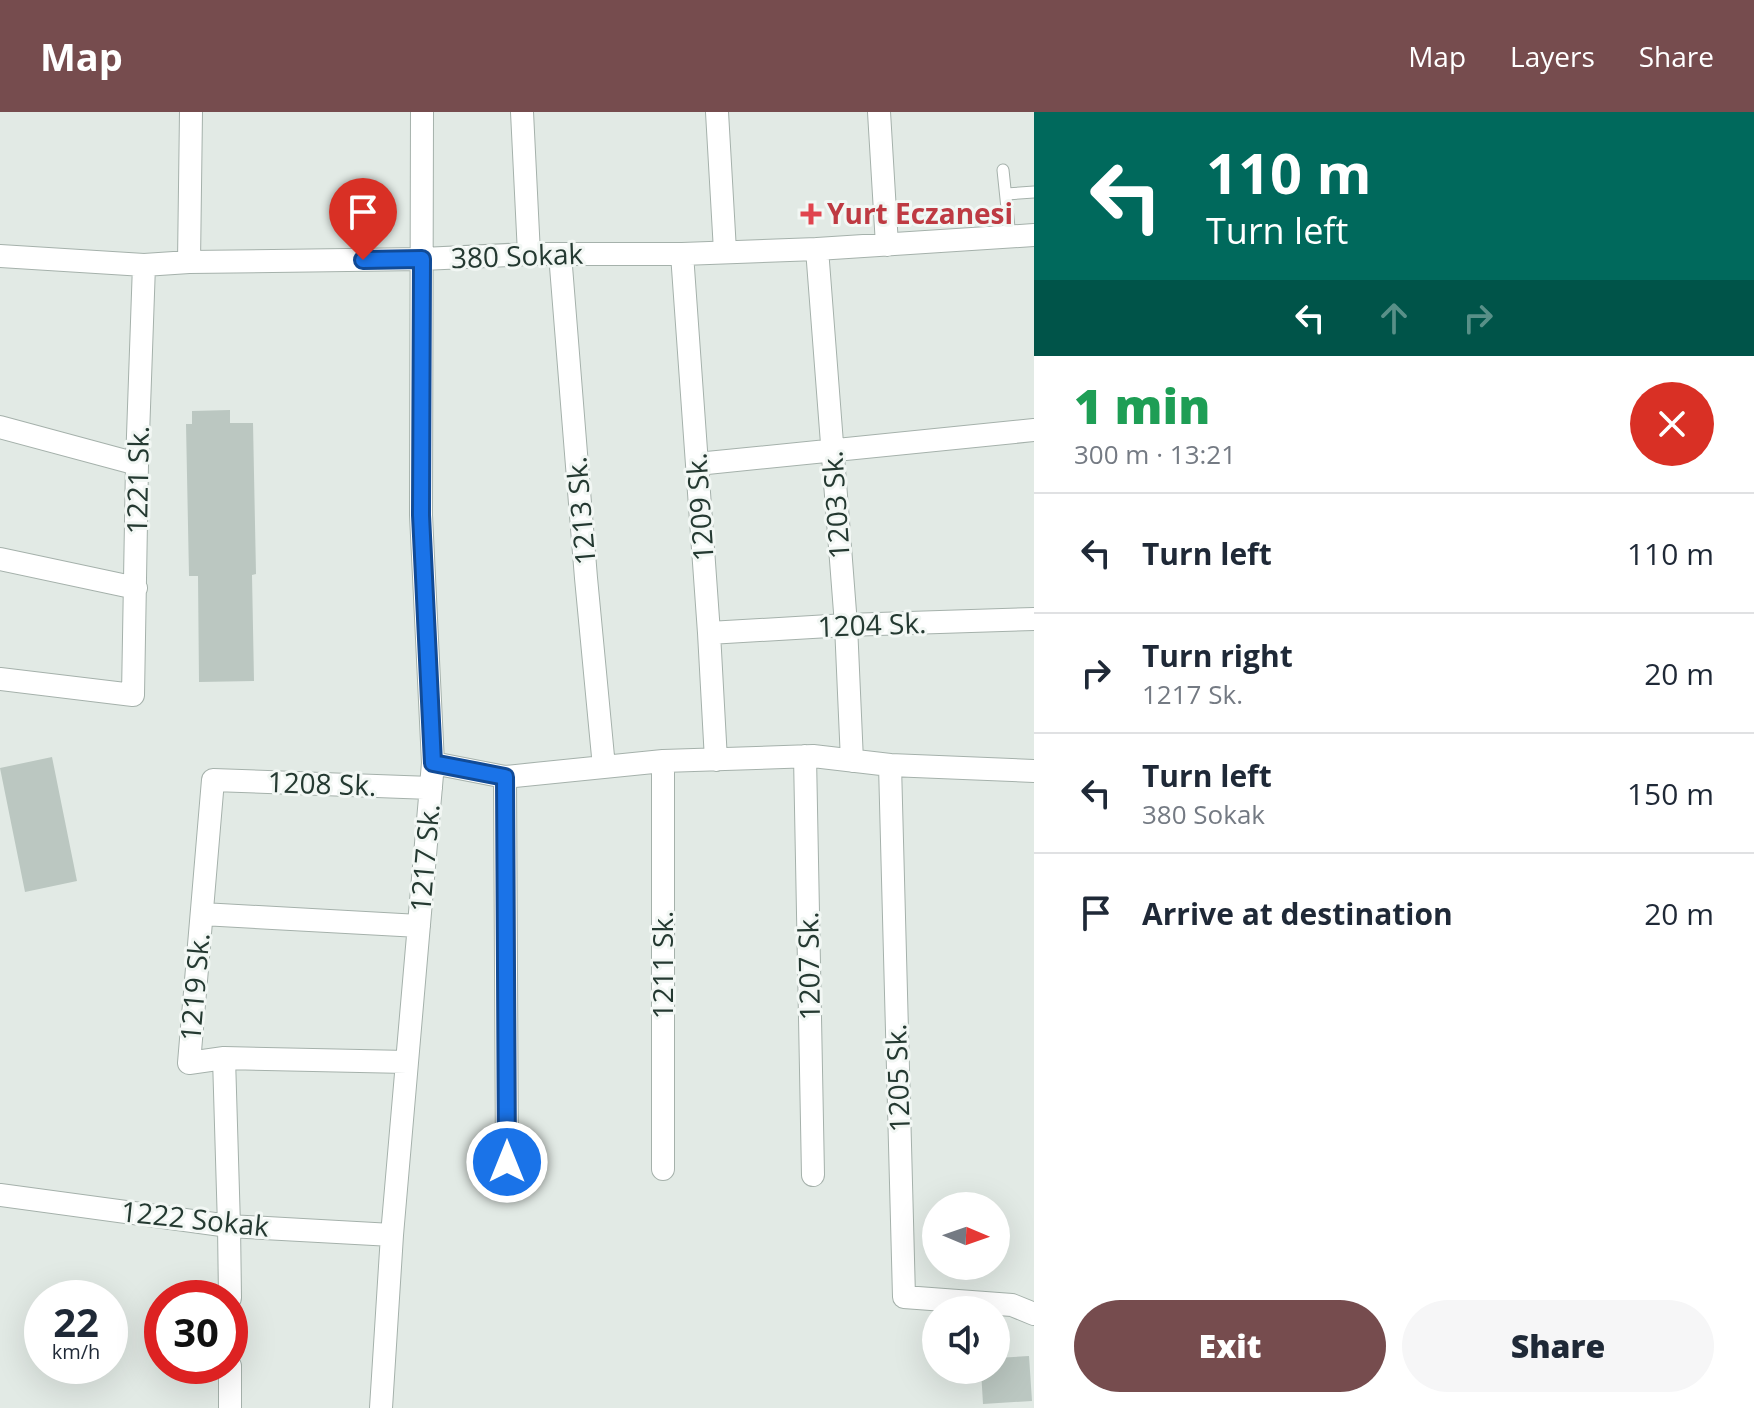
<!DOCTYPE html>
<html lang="en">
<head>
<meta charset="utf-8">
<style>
  body { margin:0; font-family:"Open Sans",sans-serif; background:#f6f6f7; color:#1f2937; height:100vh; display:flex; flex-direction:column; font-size:30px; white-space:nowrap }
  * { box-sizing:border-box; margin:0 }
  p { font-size:26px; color:#747a83 }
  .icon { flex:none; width:44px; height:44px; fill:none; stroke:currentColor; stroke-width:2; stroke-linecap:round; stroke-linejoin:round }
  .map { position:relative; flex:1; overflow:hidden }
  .sheet { display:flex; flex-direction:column; background:#fff; width:720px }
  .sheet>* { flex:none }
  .guide { background:#00695c; color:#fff; overflow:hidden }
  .needle { width:52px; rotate:92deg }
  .controls { position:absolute; left:922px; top:1080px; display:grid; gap:16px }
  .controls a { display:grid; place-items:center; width:88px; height:88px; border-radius:50%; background:#fff; box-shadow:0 8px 32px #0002; font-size:40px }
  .speed { position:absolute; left:24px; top:1168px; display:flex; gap:16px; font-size:40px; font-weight:700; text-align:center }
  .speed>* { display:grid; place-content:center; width:104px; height:104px; border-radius:50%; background:#fff; box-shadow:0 8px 32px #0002; line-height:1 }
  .speed small { font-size:20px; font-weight:400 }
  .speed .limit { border:12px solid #d22; background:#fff; color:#111 }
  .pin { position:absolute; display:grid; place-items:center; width:68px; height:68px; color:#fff; margin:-82px -34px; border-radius:50% 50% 50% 0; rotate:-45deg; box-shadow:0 0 8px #0007 }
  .pin .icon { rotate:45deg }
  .me { position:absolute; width:88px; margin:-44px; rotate:0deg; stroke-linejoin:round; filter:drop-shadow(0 0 6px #0008) }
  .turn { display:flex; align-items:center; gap:28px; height:168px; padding:0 40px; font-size:36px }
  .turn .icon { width:104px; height:104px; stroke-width:2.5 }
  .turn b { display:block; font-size:56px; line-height:68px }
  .lanes { display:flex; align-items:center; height:76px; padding:0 40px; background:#0003; justify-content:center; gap:40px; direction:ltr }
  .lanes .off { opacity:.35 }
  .round { display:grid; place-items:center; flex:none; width:84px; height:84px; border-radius:42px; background:#f6f6f7 }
  .summary { display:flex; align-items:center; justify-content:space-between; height:136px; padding:0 40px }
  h1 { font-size:48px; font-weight:800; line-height:60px; color:#1e9e55 }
  .action { display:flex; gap:16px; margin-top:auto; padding:16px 40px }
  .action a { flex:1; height:92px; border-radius:48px; background:#764c4e; color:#fff; font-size:32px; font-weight:800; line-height:92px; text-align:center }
  .action a+a { background:#f6f6f7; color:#1f2937 }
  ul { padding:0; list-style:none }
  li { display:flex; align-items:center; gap:24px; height:120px; padding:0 40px; border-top:2px solid #e0e1e3 }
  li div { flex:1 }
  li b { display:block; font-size:30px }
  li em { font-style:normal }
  header { display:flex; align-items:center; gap:48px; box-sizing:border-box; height:112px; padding:0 40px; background:#764c4e; color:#fff }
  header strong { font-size:38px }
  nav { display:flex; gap:44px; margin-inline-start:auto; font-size:28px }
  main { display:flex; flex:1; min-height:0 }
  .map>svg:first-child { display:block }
</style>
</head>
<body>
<header>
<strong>Map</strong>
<nav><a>Map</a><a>Layers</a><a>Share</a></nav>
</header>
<main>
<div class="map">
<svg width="1034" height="1296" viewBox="0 0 1034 1296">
  <rect width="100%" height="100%" fill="#e2eae5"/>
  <path fill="#bbc7c1" d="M230 298V311H253L256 462 252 463 254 569 199 570 198 464H189L186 312H192V299Z
    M52 645 77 769 25 780 0 656Z
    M1029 1244 1032 1289 983 1292 981 1258H996V1246Z"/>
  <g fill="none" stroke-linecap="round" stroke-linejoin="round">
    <g stroke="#a5b1ab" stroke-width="13">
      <path id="lane" d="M1003 58 1010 125
        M1006 82 1034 80"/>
    </g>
    <g stroke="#a5b1ab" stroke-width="24">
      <path id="street" d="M522 0 529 142
        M717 0 725 139
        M879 0 887 133
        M817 137 846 513 852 649
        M560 142 586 466 604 655
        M682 142 709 521 716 648
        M0 144 144 153 189 150 422 147 529 142H682L817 137 1034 123
        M189 150 191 0
        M0 315 137 352
        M697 352 1034 318
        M0 447 136 476
        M709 521 846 513 1034 507
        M0 567 133 583 137 352 144 153
        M805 644 813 1063
        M663 649V1057
        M433 651 505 665 663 649 813 644 890 653 904 1185 1012 1193 1034 1202
        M890 653 1034 659
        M505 665 507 1050
        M202 802 419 814
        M224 946 407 950
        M0 1083 229 1114 392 1123
        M230 1186 229 1114 224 946 189 951 213 668 431 676
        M230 1254V1296
        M381 1296 392 1123 433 651 421 403 422 0"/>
    </g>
    <use href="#lane" stroke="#fff" stroke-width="11"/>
    <use href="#street" stroke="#fff" stroke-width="22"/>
  </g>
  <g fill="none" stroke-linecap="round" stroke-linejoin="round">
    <g stroke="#114b97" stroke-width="20">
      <path id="route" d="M363 148 422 147 421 403 433 651 505 665 507 1050"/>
    </g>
    <use href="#route" stroke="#1a73e8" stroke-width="14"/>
  </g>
  <path fill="#e0444e" stroke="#f2f7f4" stroke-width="3" d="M807 90h8v8h8v8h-8v8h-8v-8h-8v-8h8z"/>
  <g text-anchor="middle" stroke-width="6" stroke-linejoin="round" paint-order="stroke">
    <g font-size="28" font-weight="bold" fill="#be3a42" stroke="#f2f7f4" text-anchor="start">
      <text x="827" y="112">Yurt Eczanesi</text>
    </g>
    <g font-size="28" fill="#243931" stroke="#f2f7f4">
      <text transform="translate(517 144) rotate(-2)" y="10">380 Sokak</text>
      <text transform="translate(138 368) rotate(-89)" y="10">1221 Sk.</text>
      <text transform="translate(836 393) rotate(-94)" y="10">1203 Sk.</text>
      <text transform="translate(700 395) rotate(-94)" y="10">1209 Sk.</text>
      <text transform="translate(581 399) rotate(-95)" y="10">1213 Sk.</text>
      <text transform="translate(872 513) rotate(-2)" y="10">1204 Sk.</text>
      <text transform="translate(322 672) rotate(2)" y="10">1208 Sk.</text>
      <text transform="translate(425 746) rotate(-85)" y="10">1217 Sk.</text>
      <text transform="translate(663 853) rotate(-90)" y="10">1211 Sk.</text>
      <text transform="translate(809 854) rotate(-91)" y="10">1207 Sk.</text>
      <text transform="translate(195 875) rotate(-85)" y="10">1219 Sk.</text>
      <text transform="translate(898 966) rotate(-92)" y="10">1205 Sk.</text>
      <text transform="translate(195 1107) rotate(6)" y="10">1222 Sokak</text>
    </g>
  </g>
</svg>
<div class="controls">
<a><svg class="needle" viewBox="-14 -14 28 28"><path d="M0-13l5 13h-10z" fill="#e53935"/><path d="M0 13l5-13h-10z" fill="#747a83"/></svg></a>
<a><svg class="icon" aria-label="sound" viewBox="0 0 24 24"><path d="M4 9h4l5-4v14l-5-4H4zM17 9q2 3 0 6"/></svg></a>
</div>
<div class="speed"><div>22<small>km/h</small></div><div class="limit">30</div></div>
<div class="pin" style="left:363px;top:148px;background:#d93025"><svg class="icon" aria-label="arrive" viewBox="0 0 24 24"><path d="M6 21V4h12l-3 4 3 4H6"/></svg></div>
<svg class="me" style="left:507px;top:1050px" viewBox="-20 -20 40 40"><circle r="17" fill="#1a73e8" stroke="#fff" stroke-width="3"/><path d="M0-11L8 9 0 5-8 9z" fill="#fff"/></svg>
</div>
<section class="sheet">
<div class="guide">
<div class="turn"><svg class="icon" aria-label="left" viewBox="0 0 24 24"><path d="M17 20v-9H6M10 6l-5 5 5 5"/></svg><div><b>110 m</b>Turn left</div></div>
<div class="lanes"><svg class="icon" aria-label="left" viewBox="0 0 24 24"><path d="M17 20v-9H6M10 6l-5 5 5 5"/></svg><svg class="icon off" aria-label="ahead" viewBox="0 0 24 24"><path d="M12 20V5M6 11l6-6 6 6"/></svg><svg class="icon off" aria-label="right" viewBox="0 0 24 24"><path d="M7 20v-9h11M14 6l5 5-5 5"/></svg></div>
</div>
<div class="summary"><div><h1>1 min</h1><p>300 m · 13:21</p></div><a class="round" style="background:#d93025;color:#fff"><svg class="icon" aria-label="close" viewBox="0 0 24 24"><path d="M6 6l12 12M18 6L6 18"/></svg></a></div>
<ul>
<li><svg class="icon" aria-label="left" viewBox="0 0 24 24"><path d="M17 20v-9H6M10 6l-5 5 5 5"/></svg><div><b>Turn left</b></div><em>110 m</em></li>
<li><svg class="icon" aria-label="right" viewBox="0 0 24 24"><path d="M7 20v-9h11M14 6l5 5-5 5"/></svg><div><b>Turn right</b><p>1217 Sk.</p></div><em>20 m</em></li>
<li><svg class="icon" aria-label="left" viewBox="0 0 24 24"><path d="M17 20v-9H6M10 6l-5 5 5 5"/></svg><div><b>Turn left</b><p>380 Sokak</p></div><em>150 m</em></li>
<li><svg class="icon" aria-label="arrive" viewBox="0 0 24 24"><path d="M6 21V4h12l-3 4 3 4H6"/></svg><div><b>Arrive at destination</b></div><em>20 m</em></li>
</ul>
<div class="action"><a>Exit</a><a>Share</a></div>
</section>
</main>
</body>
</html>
